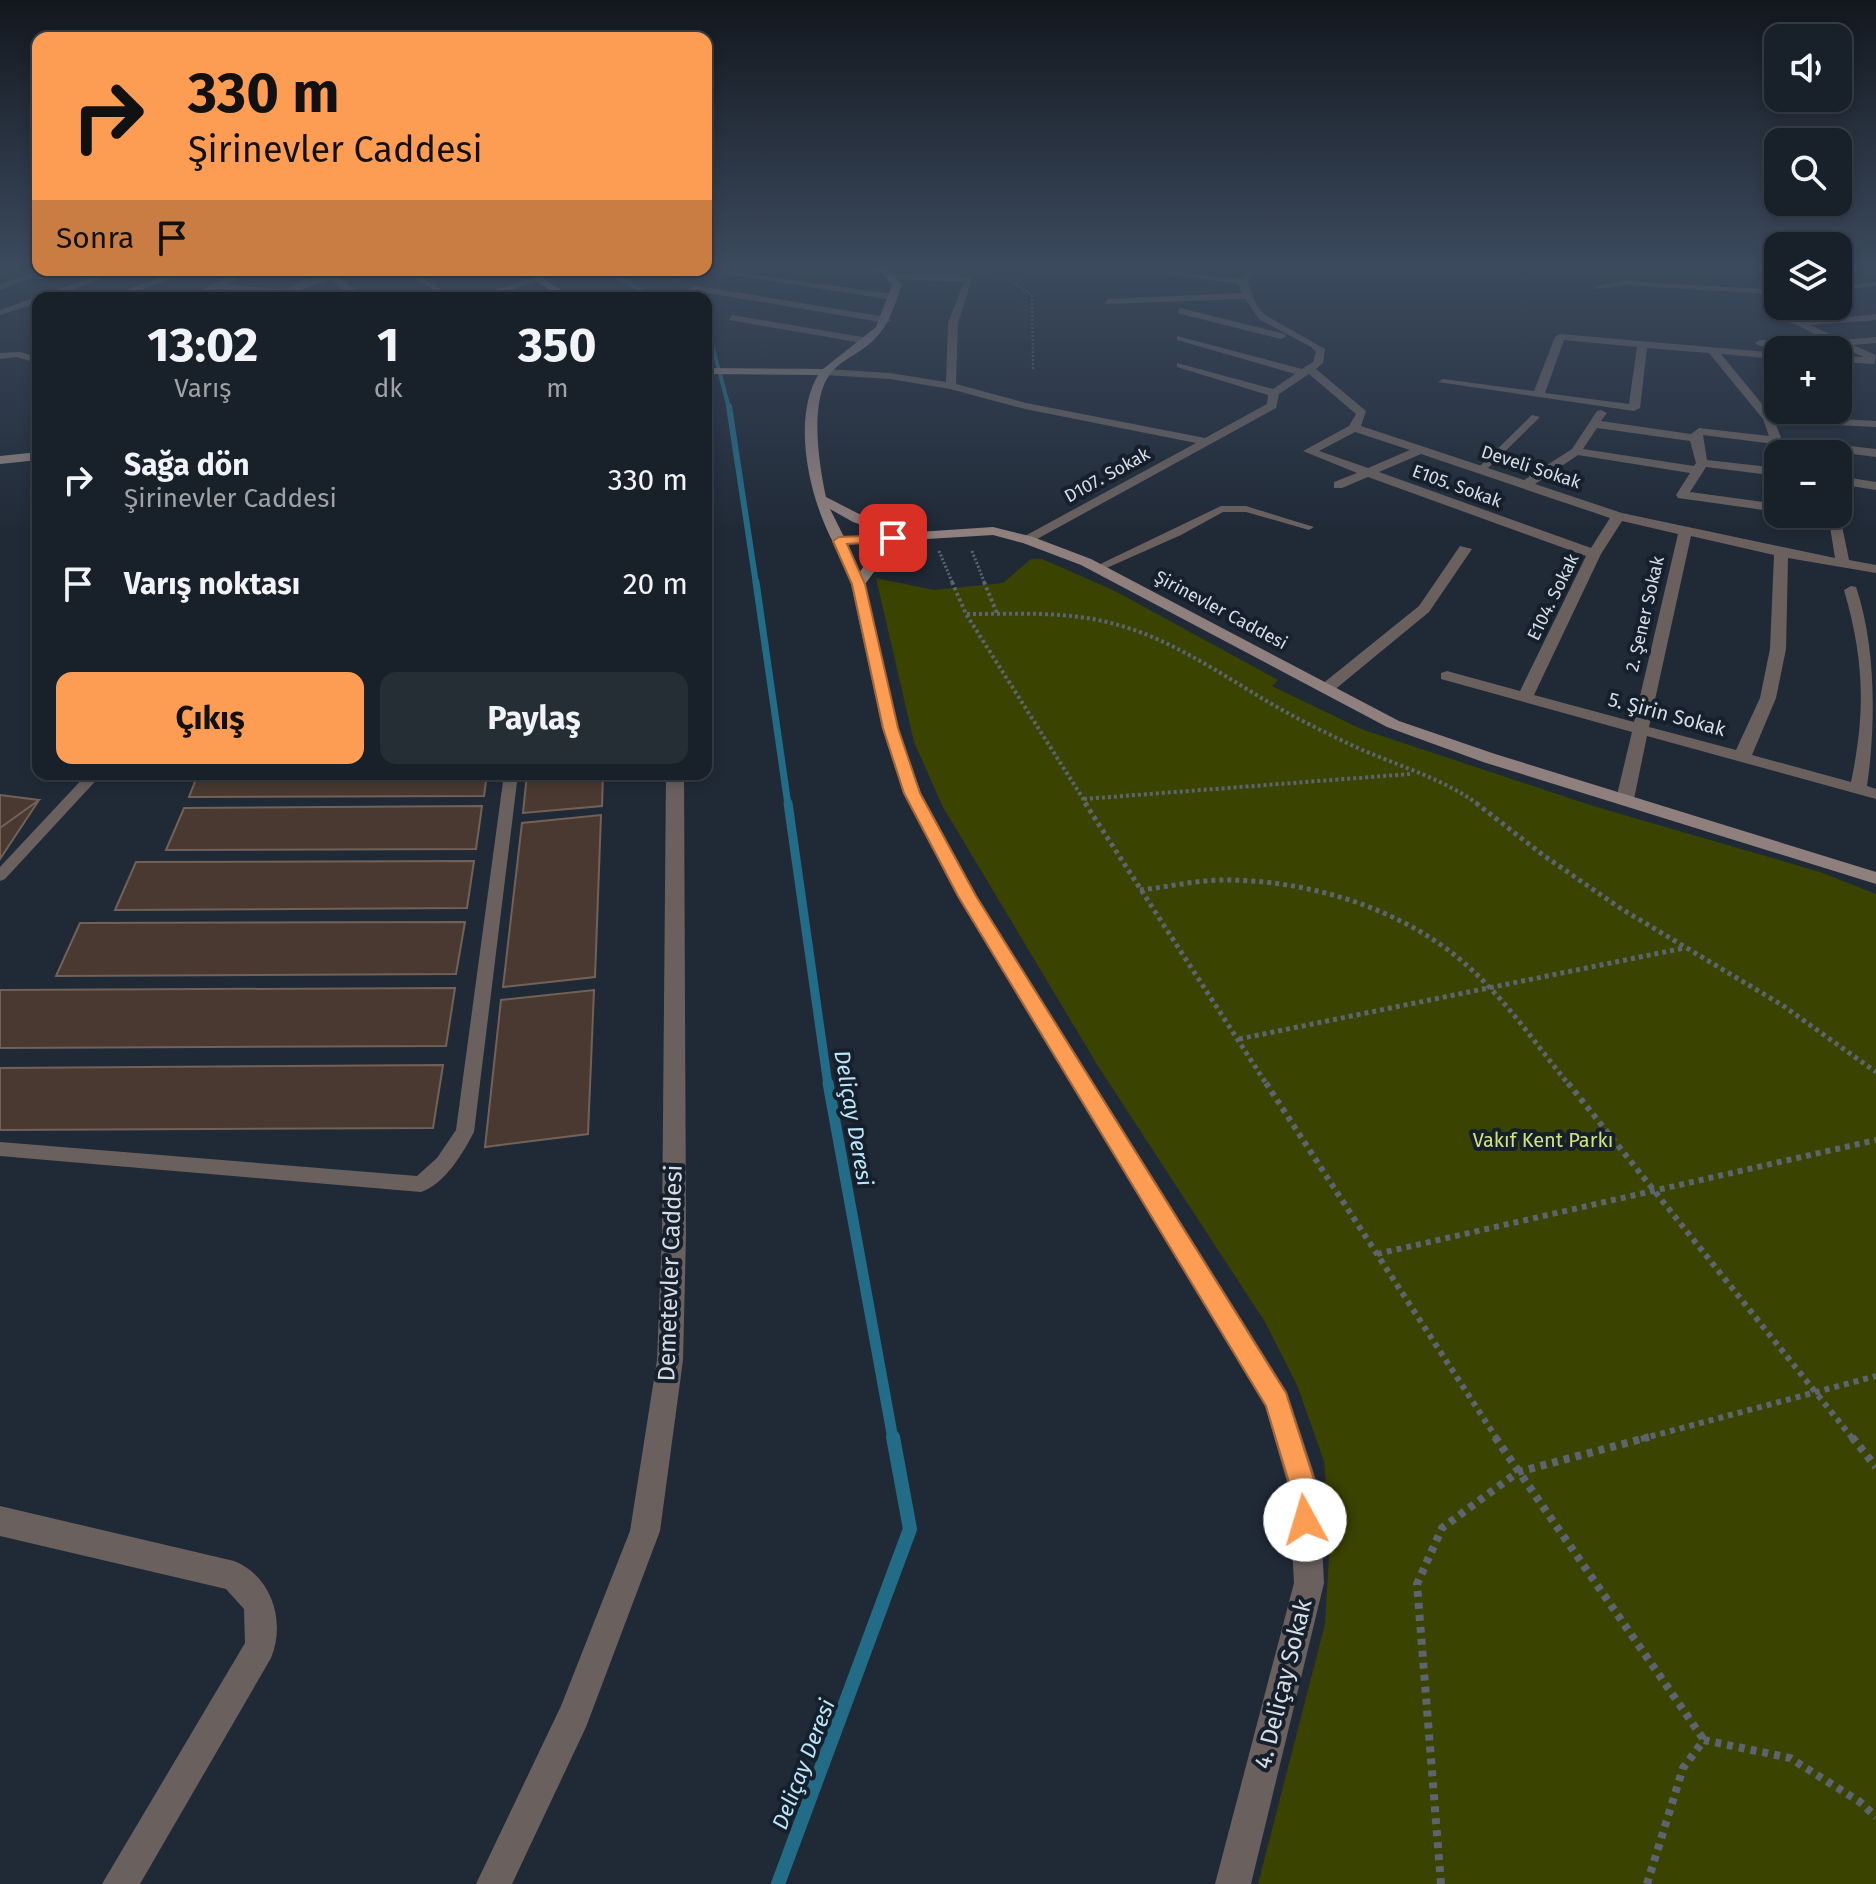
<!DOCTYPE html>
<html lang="tr">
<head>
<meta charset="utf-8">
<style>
  body { margin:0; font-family:"Fira Sans",sans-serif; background:#252d35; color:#f1f3f6; height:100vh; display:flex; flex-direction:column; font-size:30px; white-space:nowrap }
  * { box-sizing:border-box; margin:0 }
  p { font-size:26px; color:#9fa3a8 }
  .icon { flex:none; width:44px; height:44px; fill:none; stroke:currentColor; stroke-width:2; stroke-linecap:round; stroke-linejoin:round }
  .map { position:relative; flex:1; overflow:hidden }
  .sheet { position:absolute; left:32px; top:292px; width:680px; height:488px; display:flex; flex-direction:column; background:#182029; border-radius:16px; box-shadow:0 4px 12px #0003,0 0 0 2px #363e46 }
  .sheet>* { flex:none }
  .banner { position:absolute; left:32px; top:32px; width:680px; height:244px; border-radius:16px; box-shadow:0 4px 12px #0003,0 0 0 2px #363e46; background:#fd9d54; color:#111; overflow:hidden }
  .fabs { position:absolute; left:1764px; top:24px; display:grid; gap:16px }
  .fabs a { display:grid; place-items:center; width:88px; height:88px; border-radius:16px; background:#182029; box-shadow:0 4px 12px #0003,0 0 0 2px #363e46; font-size:40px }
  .pin { position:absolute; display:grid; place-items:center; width:68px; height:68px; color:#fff; margin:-34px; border-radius:16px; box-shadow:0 4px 12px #0006 }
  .me { position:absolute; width:88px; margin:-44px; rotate:354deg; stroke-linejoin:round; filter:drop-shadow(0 0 6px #0008) }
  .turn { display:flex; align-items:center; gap:28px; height:168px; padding:0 24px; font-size:36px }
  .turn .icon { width:104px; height:104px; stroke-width:2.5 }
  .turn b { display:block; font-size:56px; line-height:68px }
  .then { display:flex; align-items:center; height:76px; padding:0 24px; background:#0003; gap:16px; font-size:30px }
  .eta { display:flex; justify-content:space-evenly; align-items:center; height:136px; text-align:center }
  .eta b { font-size:48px; font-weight:700; line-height:56px }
  .button { display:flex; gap:16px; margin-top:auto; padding:16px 24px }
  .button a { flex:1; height:92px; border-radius:16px; background:#fd9d54; color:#111; font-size:32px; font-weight:700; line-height:92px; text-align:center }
  .button a+a { background:#252d35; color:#f1f3f6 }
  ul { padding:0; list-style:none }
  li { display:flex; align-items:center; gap:24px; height:104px; padding:0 24px }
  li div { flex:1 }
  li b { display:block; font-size:30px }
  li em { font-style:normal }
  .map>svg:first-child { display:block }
</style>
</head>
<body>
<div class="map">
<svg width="1876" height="1884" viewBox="0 0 1876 1884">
  <rect width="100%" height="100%" fill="#202a37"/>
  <path fill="#3b4300" d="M1031 559H1042L1115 591 1278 680 1272 686 1361 729 1593 806 1820 872 1876 894V1884H1258L1325 1624 1330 1540 1324 1461 1297 1385 1265 1322 1098 1066 943 807 914 742 876 578 934 590 1003 583Z"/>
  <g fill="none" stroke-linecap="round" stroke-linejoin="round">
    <path stroke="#226c87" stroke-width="4" d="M606 270 653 298
      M706 341 713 348 729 408"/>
    <path stroke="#226c87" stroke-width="6" d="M729 406 756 584"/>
    <path stroke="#226c87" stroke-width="7" d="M756 582 788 805"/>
    <path stroke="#226c87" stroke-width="9" d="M788 803 828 1085"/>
    <path stroke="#226c87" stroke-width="11" d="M828 1083 893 1439"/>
    <path stroke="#226c87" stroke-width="14" d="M778 1884 910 1529 893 1437"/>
  </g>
  <path fill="#493931" stroke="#736158" stroke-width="2" d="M198 774H487L484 796 189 797Z
    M527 774H603L602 806 523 813Z
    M0 795 39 800 0 828Z
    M39 800 0 859V828Z
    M482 806 476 849 166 850 184 808Z
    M601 815 595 977 503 987 522 823Z
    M474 861 467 908 115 910 136 862Z
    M465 922 456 974 56 976 80 923Z
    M455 988 446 1046 0 1048V990Z
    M594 990 588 1134 485 1147 501 1000Z
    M443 1065 433 1128 0 1130V1068Z"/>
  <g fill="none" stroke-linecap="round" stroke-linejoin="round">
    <path stroke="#5b646f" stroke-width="2" stroke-dasharray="2 2" stroke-linecap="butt" d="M650 270 677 282
      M985 275 1011 281 1032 295 1033 369"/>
    <path stroke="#5b646f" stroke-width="3" stroke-dasharray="2 2" stroke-linecap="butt" d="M939 551 953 584
      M972 551 985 584"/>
    <path stroke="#5b646f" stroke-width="4" stroke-dasharray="3 3" stroke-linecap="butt" d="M952 582 966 614 1087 805
      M984 582 997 613
      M967 614C1014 614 1061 611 1107 622 1162 635 1207 665 1255 694 1282 711 1312 726 1341 740 1386 763 1439 775 1479 805
      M1084 799 1410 774"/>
    <path stroke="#5b646f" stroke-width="5" stroke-dasharray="4 4" stroke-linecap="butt" d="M1085 803 1267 1085
      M1476 803 1543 855 1620 908 1782 1005 1876 1072
      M1140 890C1168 887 1196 880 1225 880 1307 880 1398 907 1462 961 1504 997 1535 1043 1569 1085
      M1239 1039 1684 948"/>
    <path stroke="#5b646f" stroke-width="6" stroke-dasharray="5 5" stroke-linecap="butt" d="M1266 1083 1497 1439
      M1568 1083 1853 1439
      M1377 1254 1876 1140
      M1641 1439 1876 1376"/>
    <path stroke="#5b646f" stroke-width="8" stroke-dasharray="6 6" stroke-linecap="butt" d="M1495 1437 1704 1740
      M1852 1437 1876 1467
      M1441 1884 1417 1584 1442 1528 1518 1472 1649 1437
      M1647 1884 1683 1768 1704 1740 1790 1758 1860 1802 1876 1817"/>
    <path fill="#6a615f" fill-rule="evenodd" d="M1624 281 1778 290V294H1774L1771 302 1781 311 1802 323 1795 325 1775 315 1763 302 1767 294 1624 285 1597 289 1593 287Z
      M1876 282V286L1838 290V286Z
      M1532 415 1540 417 1485 471H1479V467Z
      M1221 506H1246L1314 527 1309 530 1246 512H1223L1181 535 1102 570 1092 568Z
      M87 774H102L5 879 0 881V867Z
      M504 774H518L474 1132C463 1153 445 1184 421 1192L0 1156V1142L417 1176 437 1158 456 1130Z"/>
    <path fill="#6a615f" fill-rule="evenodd" d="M707 268 892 294 897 297 892 300 702 270Z
      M851 268H876L888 271 884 274Z
      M1119 268H1142L1240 279 1250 268H1258L1247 282 1257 306 1265 315 1325 349 1323 363 1316 369 1366 411 1361 426 1524 480 1572 449 1597 411 1601 410 1607 413 1601 421 1691 434 1699 428 1769 436 1763 419 1709 353 1647 348 1640 408 1634 411 1438 382 1443 379 1534 391 1555 337 1560 334 1778 353V359L1721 354 1771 415 1876 421V427L1775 422 1781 438 1876 449V457L1703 435 1707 460 1778 468V476L1706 467 1690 492 1778 504V512L1678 498 1676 495 1690 473 1578 455 1535 484 1622 513 1835 558 1828 514H1838L1839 511 1849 560 1876 565V573L1788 558 1786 649 1776 698 1752 755 1851 782C1866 711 1864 659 1844 590L1851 586 1856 587C1876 646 1876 724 1867 786L1876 789V799L1647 736 1634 799 1625 804 1619 803 1616 799 1632 732 1441 679V673L1447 671 1520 691 1586 556 1368 477 1342 488H1334V482L1357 473 1303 451 1349 426 1356 414 1309 374 1279 394 1276 408 1028 544 1021 540 1023 537 1196 443 1025 409 950 389 890 379 826 375 821 372 826 369 890 373 946 382 948 323 964 282 889 279 892 274 959 275 972 279 958 323 956 384 1026 403 1205 438 1267 404 1268 395 1177 367V363L1273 389 1295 374 1177 340V336L1302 369 1313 362 1316 352 1311 347 1259 319 1245 299 1105 304 1108 299 1242 293 1238 284ZM1564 340 1637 347 1629 404 1545 393ZM1597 428 1690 441 1696 463 1694 466 1583 449ZM1355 432 1410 450 1368 468 1319 451ZM1421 454 1610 518 1591 548 1379 472ZM1622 521 1678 534 1634 722 1534 695 1601 554ZM1691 536 1774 555 1770 649 1760 698 1736 750 1649 727Z
      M40 270H53L0 290V284Z
      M111 270H123L52 298H38V303L0 315V310Z
      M180 270 238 273 256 270 227 284 285 290 302 281 350 270H365L340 278 365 298H354L331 280 296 291 311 293 314 298 217 289 198 298H185L228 277 190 272 119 298H105Z
      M399 270C421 270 435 292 457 295 475 298 519 282 538 276L543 279 498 294 448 298Z
      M693 285 886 317 891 320 886 323 690 290Z
      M1180 308 1285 334 1286 336 1281 339 1177 313Z
      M1876 314V320L1810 325 1842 340 1876 337V343L1853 345 1876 355 1874 364 1838 362V356L1864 357 1839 346H1760L1755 343 1760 340 1828 341 1793 323Z
      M732 315 868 338 873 341 868 344 729 320Z
      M20 352 38 357V363L16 357 0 359V353Z
      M1838 476 1876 482V490L1838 484Z
      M1460 546 1472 549 1429 612 1333 691H1321V685L1419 606Z
      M666 774H684L686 1235 683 1360 660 1531 586 1727 512 1884H476L561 1706 630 1531 657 1360 662 1235Z
      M0 1506 234 1561C272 1576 286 1622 271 1658L140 1884H102L245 1643 244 1609 226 1589 0 1536Z"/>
    <path fill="#6a615f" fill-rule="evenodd" d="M839 537 846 541 865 584 898 728 921 793 977 896 1287 1392 1319 1489 1324 1583 1251 1884H1215L1294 1583 1289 1489 1265 1406 957 896 903 793 882 728 851 584 832 541Z"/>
    <path fill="#8f807d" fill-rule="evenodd" d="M882 268H891L889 271 902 285C892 311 888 331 864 348 853 356 838 363 830 374 809 401 819 465 826 497L863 516 902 529 903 533 993 527 1033 537 1091 559 1399 721 1495 754 1876 872V884L1483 762 1387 727 1081 565 1023 543 993 535 911 540 910 545 882 561 863 587H853L851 584 872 555 897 541 834 544C810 500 791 421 818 375L706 374V368L823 369 876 327 892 285 880 271ZM830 509 853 522 889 534 844 537Z
      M519 270H529L574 298H562Z
      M38 452V460L0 464V456Z"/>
  </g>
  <linearGradient id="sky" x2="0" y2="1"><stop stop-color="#12171e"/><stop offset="0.5" stop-color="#3c4a5e"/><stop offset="1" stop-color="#3c4a5e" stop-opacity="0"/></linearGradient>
  <rect width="1876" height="531" fill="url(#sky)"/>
  <path fill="#fd9d54" stroke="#a46637" stroke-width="2" d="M893 535 899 538 897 541 847 544 865 584 898 728 920 793 976 896 1286 1393 1317 1489 1319 1520 1315 1530 1305 1534 1296 1530 1292 1520 1291 1489 1266 1406 958 896 904 793 883 728 852 584 833 541 839 537Z"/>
  <g text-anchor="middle" stroke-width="8" stroke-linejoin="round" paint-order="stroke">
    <g font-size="18" fill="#d6dde5" stroke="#16202c">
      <text transform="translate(1531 467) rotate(18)" y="6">Develi Sokak</text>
      <text transform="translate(1107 475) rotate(-29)" y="6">D107. Sokak</text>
      <text transform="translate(1457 486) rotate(20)" y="6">E105. Sokak</text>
      <text transform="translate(1553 597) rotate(-64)" y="6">E104. Sokak</text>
      <text transform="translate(1221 610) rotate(28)" y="6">Şirinevler Caddesi</text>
      <text transform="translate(1645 614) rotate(-77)" y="6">2. Şener Sokak</text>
    </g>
    <g font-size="20" fill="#d6dde5" stroke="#16202c">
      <text transform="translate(1667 714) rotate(15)" y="7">5. Şirin Sokak</text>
    </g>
    <g font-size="20" fill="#d1e47b" stroke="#16202c">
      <text x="1543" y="1147">Vakıf Kent Parkı</text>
    </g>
    <g font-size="22" font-style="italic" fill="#bbe7fb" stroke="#16202c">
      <text transform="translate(854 1118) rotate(80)" y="8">Deliçay Deresi</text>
      <text transform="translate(803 1764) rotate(-69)" y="8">Deliçay Deresi</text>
    </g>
    <g font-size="24" fill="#d6dde5" stroke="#16202c">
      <text transform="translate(670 1273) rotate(-88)" y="8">Demetevler Caddesi</text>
      <text transform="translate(1283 1684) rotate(-76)" y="8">4. Deliçay Sokak</text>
    </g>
  </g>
</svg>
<div class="fabs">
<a><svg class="icon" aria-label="sound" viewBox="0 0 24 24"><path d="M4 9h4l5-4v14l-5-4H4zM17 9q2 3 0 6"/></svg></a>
<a><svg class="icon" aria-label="search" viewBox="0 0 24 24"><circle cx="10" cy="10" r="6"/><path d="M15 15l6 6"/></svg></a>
<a><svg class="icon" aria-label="layers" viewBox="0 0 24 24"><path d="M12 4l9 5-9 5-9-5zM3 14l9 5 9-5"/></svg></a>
<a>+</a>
<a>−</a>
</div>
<div class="pin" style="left:893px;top:538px;background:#d93025"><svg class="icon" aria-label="arrive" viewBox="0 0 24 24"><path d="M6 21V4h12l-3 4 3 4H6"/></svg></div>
<svg class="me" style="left:1305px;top:1520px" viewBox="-20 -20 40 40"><circle r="19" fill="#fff"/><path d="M0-13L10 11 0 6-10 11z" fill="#fd9d54"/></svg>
<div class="banner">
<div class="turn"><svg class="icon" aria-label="right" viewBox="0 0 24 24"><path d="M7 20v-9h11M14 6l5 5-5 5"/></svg><div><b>330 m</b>Şirinevler Caddesi</div></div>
<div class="then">Sonra<svg class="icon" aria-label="arrive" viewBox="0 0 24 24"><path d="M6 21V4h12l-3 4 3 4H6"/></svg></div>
</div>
<section class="sheet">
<div class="eta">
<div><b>13:02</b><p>Varış</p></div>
<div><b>1</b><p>dk</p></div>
<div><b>350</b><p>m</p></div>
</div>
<ul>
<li><svg class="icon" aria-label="right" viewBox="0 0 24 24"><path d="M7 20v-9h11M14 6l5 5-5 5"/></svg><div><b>Sağa dön</b><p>Şirinevler Caddesi</p></div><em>330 m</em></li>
<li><svg class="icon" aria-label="arrive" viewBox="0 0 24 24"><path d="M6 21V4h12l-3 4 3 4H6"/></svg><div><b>Varış noktası</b></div><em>20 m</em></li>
</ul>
<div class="button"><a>Çıkış</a><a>Paylaş</a></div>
</section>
</div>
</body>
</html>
